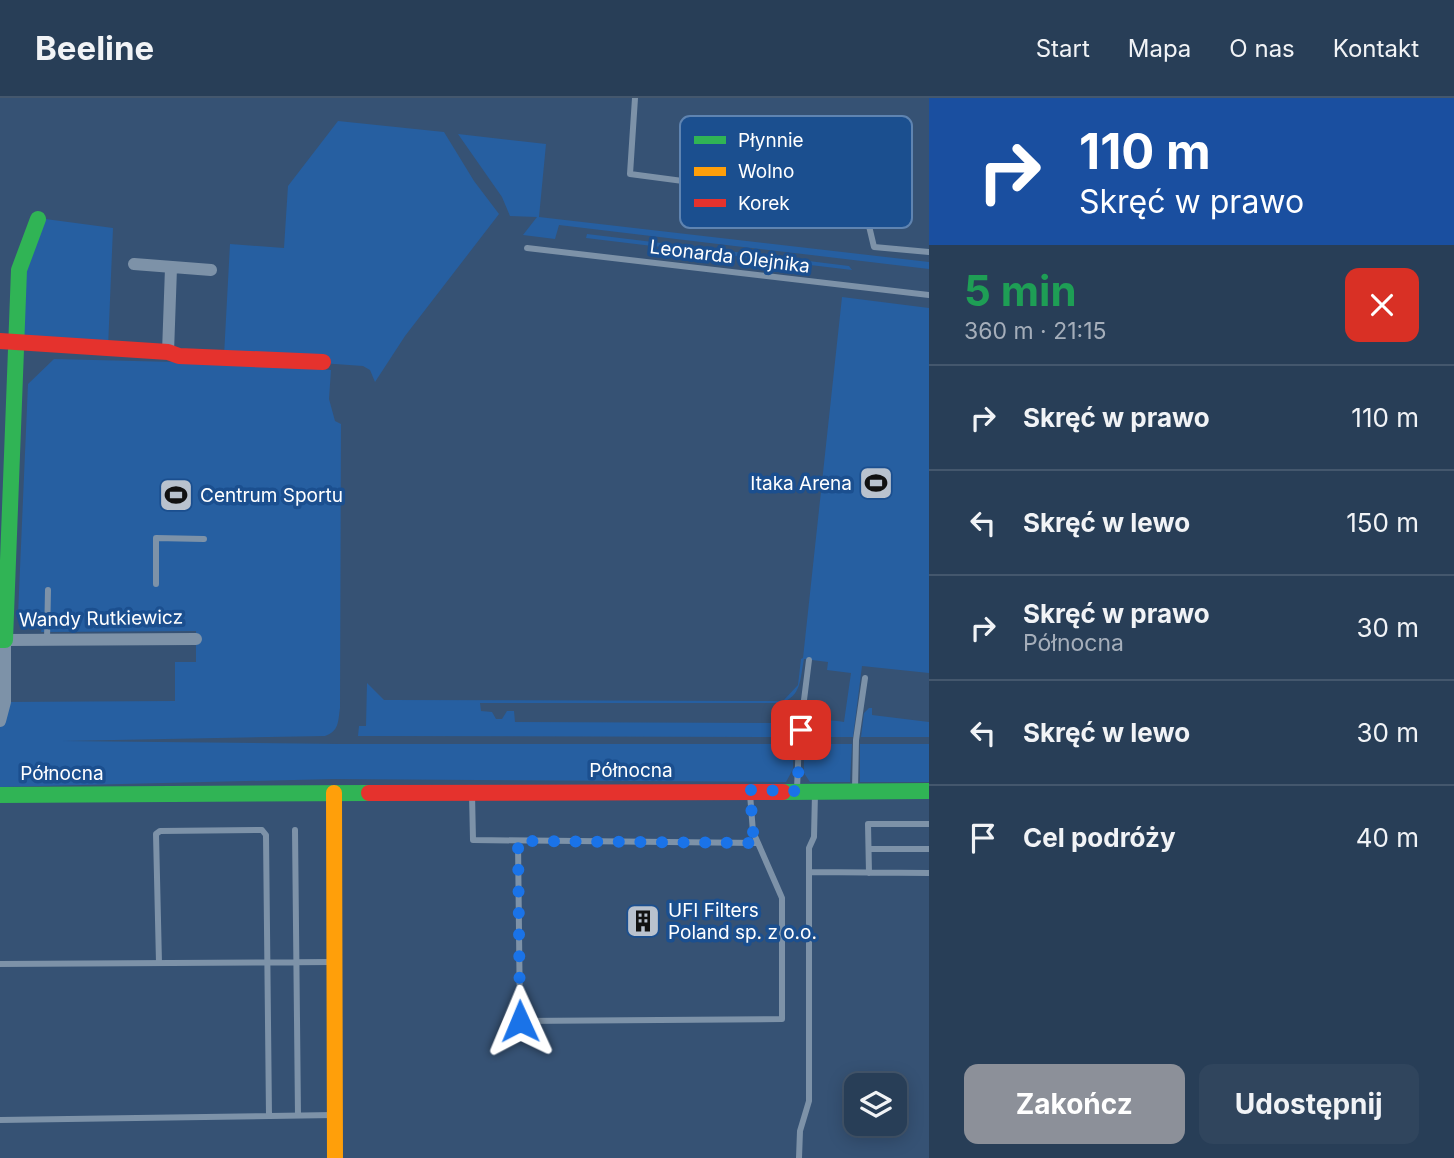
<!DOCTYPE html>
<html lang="pl">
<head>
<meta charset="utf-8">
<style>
  body { margin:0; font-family:Inter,sans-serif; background:#30455d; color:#f1f3f6; height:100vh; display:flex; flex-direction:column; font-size:26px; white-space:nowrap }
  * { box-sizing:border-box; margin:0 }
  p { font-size:23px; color:#a5aeba }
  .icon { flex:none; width:38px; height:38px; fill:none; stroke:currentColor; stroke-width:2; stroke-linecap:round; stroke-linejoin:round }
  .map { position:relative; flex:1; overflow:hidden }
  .side { display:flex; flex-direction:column; background:#283e57; width:525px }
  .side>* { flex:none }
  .hud { background:#1a4fa0; color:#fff; overflow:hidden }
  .buttons { position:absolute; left:844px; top:975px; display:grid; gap:14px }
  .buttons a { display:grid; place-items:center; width:63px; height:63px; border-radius:14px; background:#283e57; box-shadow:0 4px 18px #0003,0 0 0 2px #44576d; font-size:35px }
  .pin { position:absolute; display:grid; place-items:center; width:60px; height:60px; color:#fff; margin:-30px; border-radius:14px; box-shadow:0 4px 10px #0006 }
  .me { position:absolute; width:77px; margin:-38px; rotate:359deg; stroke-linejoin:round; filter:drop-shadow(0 0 5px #0008) }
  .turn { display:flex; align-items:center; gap:24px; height:147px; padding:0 35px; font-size:32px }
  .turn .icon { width:91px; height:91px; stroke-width:2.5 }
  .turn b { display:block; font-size:49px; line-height:60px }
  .round { display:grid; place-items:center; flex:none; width:74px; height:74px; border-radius:14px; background:#30455d }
  .overview { display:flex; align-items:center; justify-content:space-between; height:119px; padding:0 35px }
  h1 { font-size:42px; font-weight:700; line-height:52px; color:#1e9e55 }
  .button { display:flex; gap:14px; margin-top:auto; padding:14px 35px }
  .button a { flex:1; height:80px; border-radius:14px; background:#8c9099; color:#fff; font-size:28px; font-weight:700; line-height:80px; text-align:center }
  .button a+a { background:#30455d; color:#f1f3f6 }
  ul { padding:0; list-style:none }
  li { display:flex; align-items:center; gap:21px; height:105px; padding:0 35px; border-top:2px solid #44576d }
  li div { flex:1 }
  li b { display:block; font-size:26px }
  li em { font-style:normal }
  header { display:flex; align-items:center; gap:42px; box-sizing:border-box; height:98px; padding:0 35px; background:#283e57; border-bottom:2px solid #44576d }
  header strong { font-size:33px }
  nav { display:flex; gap:38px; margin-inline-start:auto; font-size:24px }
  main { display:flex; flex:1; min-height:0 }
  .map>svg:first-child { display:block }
</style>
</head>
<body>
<header>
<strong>Beeline</strong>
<nav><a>Start</a><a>Mapa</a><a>O nas</a><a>Kontakt</a></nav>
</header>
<main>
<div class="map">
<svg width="929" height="1060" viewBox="0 0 929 1060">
  <rect width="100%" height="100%" fill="#365274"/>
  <path fill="#265fa1" d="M338 23 444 34 474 83 499 116 405 238 375 284 370 272 363 268 224 258 230 146 284 150 288 88Z
    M458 36 546 46 539 119 929 164V171L559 127 555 141 523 137 537 119 510 118 502 99Z
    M38 120 113 130 108 250 16 245 19 172Z
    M587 136 849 168 852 172 586 140Z
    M842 199 929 210V575L862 568 853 639H805C810 618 827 622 844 624L851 575 827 572 828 564 804 561C800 580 802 599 780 605H480L481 613 492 614 496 621H502L507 613H514L515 624 795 625 794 639 358 638 359 628H366L367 585 384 602 783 603 798 587 801 561 803 560Z
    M54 261 261 266 331 272 329 301 335 323 341 326 340 610C338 624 339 633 325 638L63 643 339 646H793V671L786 684 334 681 0 689V623L5 604 175 603V564H196V533L41 534 43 524 40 518 18 517 28 286Z
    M869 610H872V617L929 624V639H861L864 615Z
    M804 646H852L850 684H810L804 675Z
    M860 646H929V684H860Z"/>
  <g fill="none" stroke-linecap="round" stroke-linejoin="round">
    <path stroke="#7d92a8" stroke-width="6" d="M635 0 630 76 864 107 874 149 929 154
      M527 150 929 197
      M156 486V440L204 441
      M47 542 48 492
      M797 691 799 642 809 562
      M855 692 856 642 865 580
      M472 696 473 742 758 745 782 800V921L520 923 518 743
      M750 696 753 734 758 745
      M295 732 298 1017
      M869 751H929
      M809 774 929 775
      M869 775 868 726H929
      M159 865 156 736 160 733 262 732 266 737 269 1018
      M0 866 333 864
      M0 1022 334 1017
      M799 1060 800 1033 809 1003V750L814 739 815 695"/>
    <path stroke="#7d92a8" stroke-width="12" d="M134 166 211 172
      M168 254 171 170
      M0 623 5 604V542L196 541"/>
    <path stroke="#30b455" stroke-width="16" d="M0 542H5L19 172 38 121
      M783 694 929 693
      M0 697 369 695"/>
    <path stroke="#ff9f0a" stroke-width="16" d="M334 695 335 1060"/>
    <path stroke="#e5322d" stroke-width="16" d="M0 243 168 254 179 258 323 264
      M369 695 783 694"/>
  </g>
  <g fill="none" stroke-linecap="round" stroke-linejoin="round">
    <path stroke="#1a73e8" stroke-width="12" stroke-dasharray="0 21.6" d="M520 923 518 743 758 745 753 734 750 692 797 693 801 632"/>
  </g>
  <defs>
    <g id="stadium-square" transform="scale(1.75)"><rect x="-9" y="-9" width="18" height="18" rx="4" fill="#b9c2ce" stroke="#1b4f8f"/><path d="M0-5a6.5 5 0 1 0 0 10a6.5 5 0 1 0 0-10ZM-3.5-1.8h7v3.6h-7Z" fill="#111"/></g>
    <g id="building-square" transform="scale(1.75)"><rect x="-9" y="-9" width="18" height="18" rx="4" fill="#b9c2ce" stroke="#1b4f8f"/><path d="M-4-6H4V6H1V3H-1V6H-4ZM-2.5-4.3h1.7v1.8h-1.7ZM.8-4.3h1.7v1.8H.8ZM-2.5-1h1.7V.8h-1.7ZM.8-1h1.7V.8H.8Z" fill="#111"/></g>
  </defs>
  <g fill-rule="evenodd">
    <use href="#stadium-square" x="876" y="385"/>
    <use href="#stadium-square" x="176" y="397"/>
    <use href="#building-square" x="643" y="823"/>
  </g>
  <g text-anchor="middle" stroke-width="7" stroke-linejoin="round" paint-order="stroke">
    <g font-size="19" fill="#fff" stroke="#1b4f8f">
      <text transform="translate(730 158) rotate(7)" y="7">Leonarda Olejnika</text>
      <text transform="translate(101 520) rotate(-1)" y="7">Wandy Rutkiewicz</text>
      <text x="631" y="679">Północna</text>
      <text x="62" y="682">Północna</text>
    </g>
    <g font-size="19" fill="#fff" stroke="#1b4f8f" text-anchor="start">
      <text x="852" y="392" text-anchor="end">Itaka Arena</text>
      <text x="200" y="404">Centrum Sportu</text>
      <text x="668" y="819">UFI Filters<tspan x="668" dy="22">Poland sp. z o.o.</tspan></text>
    </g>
  </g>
  <rect x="680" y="18" width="232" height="112" rx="10" fill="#1b4f8f" stroke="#5f84b1" stroke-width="2"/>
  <rect x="694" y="38" width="32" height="8" fill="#30b455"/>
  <rect x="694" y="69" width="32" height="9" fill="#ff9f0a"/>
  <rect x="694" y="101" width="32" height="8" fill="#e5322d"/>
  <g font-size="19" fill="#fff">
    <text x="738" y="49">Płynnie</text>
    <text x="738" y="80">Wolno</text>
    <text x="738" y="112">Korek</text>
  </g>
</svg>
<div class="buttons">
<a><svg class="icon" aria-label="layers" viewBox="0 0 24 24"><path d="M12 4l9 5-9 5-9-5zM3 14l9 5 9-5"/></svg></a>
</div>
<div class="pin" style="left:801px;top:632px;background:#d93025"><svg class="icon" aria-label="arrive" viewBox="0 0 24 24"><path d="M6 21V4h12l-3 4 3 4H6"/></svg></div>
<svg class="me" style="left:520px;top:923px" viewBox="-20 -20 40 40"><path d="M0-17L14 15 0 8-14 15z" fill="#1a73e8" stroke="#fff" stroke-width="4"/></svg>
</div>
<section class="side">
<div class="hud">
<div class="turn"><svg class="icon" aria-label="right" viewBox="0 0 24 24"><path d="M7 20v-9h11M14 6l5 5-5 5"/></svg><div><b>110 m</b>Skręć w prawo</div></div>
</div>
<div class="overview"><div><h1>5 min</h1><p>360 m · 21:15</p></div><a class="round" style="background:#d93025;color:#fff"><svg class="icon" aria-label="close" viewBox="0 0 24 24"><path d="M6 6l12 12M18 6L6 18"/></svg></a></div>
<ul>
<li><svg class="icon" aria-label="right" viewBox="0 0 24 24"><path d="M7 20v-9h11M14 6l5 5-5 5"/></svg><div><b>Skręć w prawo</b></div><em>110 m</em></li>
<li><svg class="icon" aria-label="left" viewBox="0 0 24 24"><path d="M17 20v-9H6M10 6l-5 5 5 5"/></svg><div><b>Skręć w lewo</b></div><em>150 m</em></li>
<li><svg class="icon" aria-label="right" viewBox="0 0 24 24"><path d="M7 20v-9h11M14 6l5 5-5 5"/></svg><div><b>Skręć w prawo</b><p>Północna</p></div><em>30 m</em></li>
<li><svg class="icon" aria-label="left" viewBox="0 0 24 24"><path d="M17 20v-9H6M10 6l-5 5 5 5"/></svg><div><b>Skręć w lewo</b></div><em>30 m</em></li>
<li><svg class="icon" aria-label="arrive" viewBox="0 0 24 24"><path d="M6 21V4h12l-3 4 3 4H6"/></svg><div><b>Cel podróży</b></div><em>40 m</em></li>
</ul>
<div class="button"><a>Zakończ</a><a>Udostępnij</a></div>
</section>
</main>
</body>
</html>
